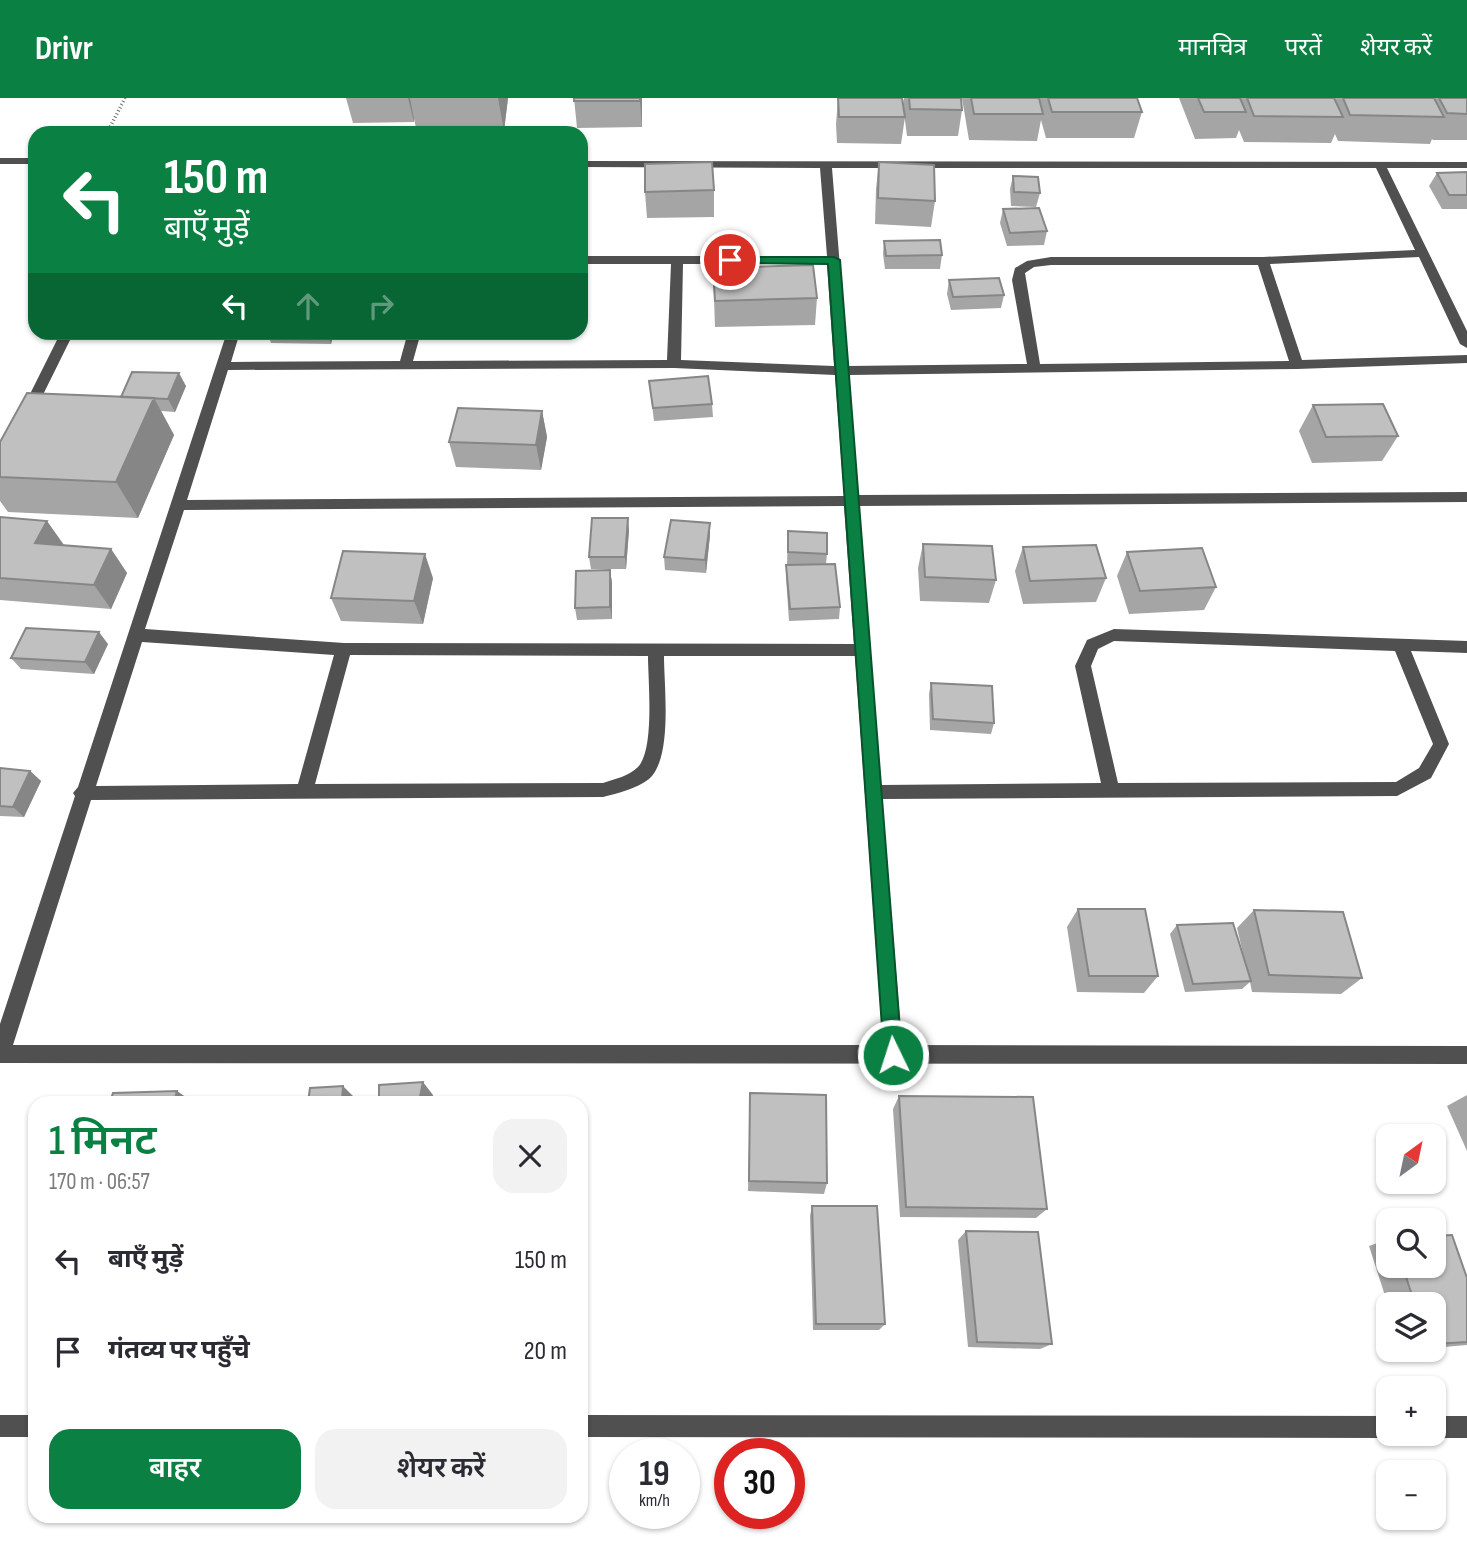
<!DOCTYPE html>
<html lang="hi">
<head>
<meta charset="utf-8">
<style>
  body { margin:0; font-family:"Sofia Sans Condensed","Noto Sans Devanagari",sans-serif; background:#f2f2f3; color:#2b2b33; height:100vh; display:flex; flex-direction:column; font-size:26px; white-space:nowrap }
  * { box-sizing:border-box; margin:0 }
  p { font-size:23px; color:#7c7c81 }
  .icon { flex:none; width:38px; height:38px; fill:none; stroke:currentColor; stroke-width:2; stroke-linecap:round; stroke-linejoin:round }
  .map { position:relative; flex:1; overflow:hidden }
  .side { position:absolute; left:28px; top:998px; width:560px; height:427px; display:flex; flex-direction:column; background:#fff; border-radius:21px; box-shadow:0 2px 5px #0004 }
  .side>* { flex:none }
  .hud { position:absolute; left:28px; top:28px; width:560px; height:214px; border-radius:21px; box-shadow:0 2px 5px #0004; background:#0b8043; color:#fff; overflow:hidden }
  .needle { width:46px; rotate:33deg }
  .tools { position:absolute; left:1376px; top:1026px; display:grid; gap:14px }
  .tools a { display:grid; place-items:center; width:70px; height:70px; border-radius:14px; background:#fff; box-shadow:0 2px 5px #0004; font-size:35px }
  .speed { position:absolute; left:609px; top:1340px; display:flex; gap:14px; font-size:35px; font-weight:700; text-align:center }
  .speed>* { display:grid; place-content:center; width:91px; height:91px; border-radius:50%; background:#fff; box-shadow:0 2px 5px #0004; line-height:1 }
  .speed small { font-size:18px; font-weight:400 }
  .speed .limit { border:10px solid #d22; background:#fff; color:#111 }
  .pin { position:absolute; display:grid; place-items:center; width:60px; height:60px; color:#fff; margin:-30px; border:4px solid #fff; border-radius:50%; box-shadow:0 2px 7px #0007 }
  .me { position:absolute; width:77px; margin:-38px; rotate:356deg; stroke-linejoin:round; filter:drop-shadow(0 0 5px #0008) }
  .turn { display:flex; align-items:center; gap:24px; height:147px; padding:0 21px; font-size:32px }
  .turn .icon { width:91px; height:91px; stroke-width:2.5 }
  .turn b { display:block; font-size:49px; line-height:60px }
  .lanes { display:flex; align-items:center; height:66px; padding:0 21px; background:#0003; justify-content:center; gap:35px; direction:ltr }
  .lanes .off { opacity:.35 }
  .round { display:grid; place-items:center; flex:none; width:74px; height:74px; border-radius:21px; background:#f2f2f3 }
  .overview { display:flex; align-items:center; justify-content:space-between; height:119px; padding:0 21px }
  h1 { font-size:42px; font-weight:600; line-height:52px; color:#0b8043 }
  .primary-button { display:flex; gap:14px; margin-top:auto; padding:14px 21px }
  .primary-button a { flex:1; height:80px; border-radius:21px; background:#0b8043; color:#fff; font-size:28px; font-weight:600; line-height:80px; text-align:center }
  .primary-button a+a { background:#f2f2f3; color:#2b2b33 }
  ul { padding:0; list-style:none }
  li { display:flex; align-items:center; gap:21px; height:91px; padding:0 21px }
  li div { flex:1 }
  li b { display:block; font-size:26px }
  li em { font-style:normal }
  header { display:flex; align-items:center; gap:42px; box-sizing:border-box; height:98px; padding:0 35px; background:#0b8043; color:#fff }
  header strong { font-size:33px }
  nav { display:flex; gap:38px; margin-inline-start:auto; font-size:24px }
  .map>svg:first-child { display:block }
</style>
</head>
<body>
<header>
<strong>Drivr</strong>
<nav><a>मानचित्र</a><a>परतें</a><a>शेयर करें</a></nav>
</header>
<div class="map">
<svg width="1467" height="1453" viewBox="0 0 1467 1453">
  <rect width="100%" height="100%" fill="#fff"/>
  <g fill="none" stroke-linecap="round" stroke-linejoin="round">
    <path stroke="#727272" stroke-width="3.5" stroke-dasharray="1 2.5" stroke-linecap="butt" d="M107 35 125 0"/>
    <path fill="#505050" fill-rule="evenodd" d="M0 60H35V66H0Z
      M581 63 1467 64V70H1387L1467 233V250L1460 246 1419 159 1270 166 1302 262 1467 257V265L1297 271 849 277 858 397 1467 394V404L859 408 881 687 1101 685 1075 568 1087 542 1114 531 1467 543V555L1411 553 1449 646 1431 680 1397 698 882 701 902 947 1467 948V966L0 965V926L75 698 73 695 78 689 227 234H240L231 264 400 263 408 234H421L413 263 667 262 671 166H581V158H827L820 70 581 69ZM832 70H1376L1415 152 1263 159H1051L1027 163 1015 170 1012 182 1027 266 848 268ZM683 166H827L834 268 681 262ZM1051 167H1258L1289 263 1040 266 1025 175 1034 169ZM674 270 835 277 844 398 187 402 228 272ZM844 408 854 546 344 545 145 531 184 412ZM1114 543 1395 553 1433 646 1419 670 1396 684 1118 685 1091 568 1098 551ZM142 544 334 557 298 686 96 688ZM350 557 648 558C648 582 655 651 638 669 629 678 615 681 603 685L315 686ZM664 558H855L883 947H13L91 702 603 699C618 695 636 691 649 681 673 660 664 588 664 558Z
      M61 234H74L32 319H22L20 316Z
      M0 1317H35V1339H0Z
      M581 1317 1388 1318V1335H1397L1388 1340 581 1339Z
      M1433 1318H1467V1340H1433L1425 1337 1433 1335Z"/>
  </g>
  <path fill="#a5a5a5" d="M346 0H508L504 33 417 34 414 21V24L353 25Z
    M574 0H642V29L577 30Z
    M838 0 905 19 901 46 837 45 836 26Z
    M904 0H961L962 12 958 38H907L903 7Z
    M962 0H1137L1142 14 1134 40H1046L1041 22 1037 43 969 42Z
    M1179 0H1467V42H1433L1432 41 1430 46 1338 43 1335 36 1331 45 1244 44 1239 32 1236 40 1195 41Z
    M879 64 935 103 931 129 875 126 876 91Z
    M1467 74V111H1442L1429 88 1437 75Z
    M1013 78 1040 95 1036 109 1011 108 1010 91Z
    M714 92V119L647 120 645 94Z
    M1003 111 1047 133 1044 147 1007 148 1000 125Z
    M884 143 942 157 940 171H885L883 156Z
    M713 170 817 200 815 227 715 229Z
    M949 182 1004 197 1001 210 951 212 947 196Z
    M267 234H334L331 246 271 245Z
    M649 283 712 306 713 319 654 323Z
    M186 288 175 314 161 313 174 337 138 420 8 414 0 403V344L121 299Z
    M1313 307 1398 338 1382 363 1312 365 1299 333Z
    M542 313 547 339 541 372 456 369 449 344Z
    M0 419 64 448 111 451 127 475 111 511 0 502Z
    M629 432 626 471H591L589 459Z
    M788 433 827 456 826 466 840 509 839 521 789 523 786 479V467H801L787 466Z
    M710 437 706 475 665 472 664 459Z
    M923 446 996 482 989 505 920 503 918 470Z
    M1023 449 1106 480 1096 504 1023 506 1015 473Z
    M1127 454 1216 489 1204 512 1129 516 1117 478Z
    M610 472 612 485V521L577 522 575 510Z
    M433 480 423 526 341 523 331 500Z
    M108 546 94 576 21 571 11 560Z
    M931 585 994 625 991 636 930 632 929 596Z
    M0 670 30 673 41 683 24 719 0 718Z
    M1078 811 1158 878 1144 895 1077 894 1067 829Z
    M1254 812 1362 880 1341 896 1252 894 1250 884 1242 891 1185 894 1170 836 1177 827 1245 864 1237 830Z
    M750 995 827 1085 824 1096 748 1093Z
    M1467 997V1053L1447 1008Z
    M899 998 1047 1111 1036 1120 900 1119 893 1011Z
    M812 1108 885 1226 879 1232H813L810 1118Z
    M966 1133 1052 1246 1040 1251 968 1249 958 1142Z
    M1388 1141V1167H1433L1467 1180V1247L1433 1250V1206H1388V1207L1369 1148Z"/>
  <path fill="#868686" d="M408 0H410L414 21V24Z
    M498 0H508L504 33Z
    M640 0H642V29L640 3Z
    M327 234H334L331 246Z
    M179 275 186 288 175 314 168 301Z
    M154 300 174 337 138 420 116 384Z
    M542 313 547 339 541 372 536 347Z
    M628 420 629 432 626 471 625 459Z
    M47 423 64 447 35 445Z
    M710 425V437L706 475 705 462Z
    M111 451 127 475 111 511 94 487Z
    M425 456 433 480 423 526 414 503Z
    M610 472 612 485V521L610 509Z
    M99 534 108 546 94 576 85 564Z
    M30 673 41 683 24 719 13 709Z
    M423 984 433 997 432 1004H419Z
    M343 988 357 1002 356 1004 342 1003Z
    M177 993 193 1004H174Z"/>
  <path fill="#c0c0c0" stroke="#868686" stroke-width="2" d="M574 0H640V3H574Z
    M838 0H902L905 19H839Z
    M909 0H961L962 12 910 11Z
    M971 0H1039L1043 16H974Z
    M1048 0H1137L1142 14H1052Z
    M1198 0H1240L1246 14H1204Z
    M1247 0H1334L1343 19 1254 18Z
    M1343 0H1434L1444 19 1350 17Z
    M1439 0H1467V16L1447 15Z
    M712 64 714 92 645 94V66Z
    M879 64 934 67 935 103 878 100Z
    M1467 74V97H1449L1437 75Z
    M1013 78 1038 79 1040 95 1014 94Z
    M1039 110 1047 133 1010 135 1003 111Z
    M940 142 942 157 886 158 884 143Z
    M813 167 817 200 715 203 713 170Z
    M999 180 1004 197 953 199 949 182Z
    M132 274 179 275 168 301 121 299Z
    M708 278 712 306 653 310 649 283Z
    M27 295 154 300 116 384 0 379V344Z
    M1383 306 1398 338 1326 339 1313 307Z
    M458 310 542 313 536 347 449 344Z
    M0 419 47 423 35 445 111 451 94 487 0 480Z
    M592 420H628L625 459H589Z
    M671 422 710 425 705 462 664 459Z
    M788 433 827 435V456L788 454Z
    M923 446 992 448 996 482 925 479Z
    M1096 447 1106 480 1030 483 1023 449Z
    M1202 450 1216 489 1140 493 1127 454Z
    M343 453 425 456 414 503 331 500Z
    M835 466 840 509 790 511 786 467Z
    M610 472V509L575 510 576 473Z
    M26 530 99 534 85 564 11 560Z
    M931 585 992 588 994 625 933 621Z
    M0 670 30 673 13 709 0 708Z
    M1078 811H1145L1158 878H1089Z
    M1254 812 1343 814 1362 880 1269 877Z
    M1233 825 1251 883 1193 886 1177 827Z
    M423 984 419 1004H308L310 990 343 988 342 1003 379 1002V987Z
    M177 993 174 1004H110L113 995Z
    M750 995 826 997 827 1085 749 1083Z
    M899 998 1033 999 1047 1111 906 1109Z
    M812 1108H877L885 1226H816Z
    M966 1133 1038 1134 1052 1246 977 1244Z
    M1452 1137 1467 1180V1244L1433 1246V1206H1415L1402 1167H1433V1138Z"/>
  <path fill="#0b8043" stroke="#07532c" stroke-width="2" d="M726 159H834L840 162 902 957 900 963 893 965 887 963 884 957 828 166 730 165 724 162Z"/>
</svg>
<div class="tools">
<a><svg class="needle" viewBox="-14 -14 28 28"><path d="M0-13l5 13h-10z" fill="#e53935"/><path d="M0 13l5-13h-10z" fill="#7c7c81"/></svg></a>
<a><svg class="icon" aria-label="search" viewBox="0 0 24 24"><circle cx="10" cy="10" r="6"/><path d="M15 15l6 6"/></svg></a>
<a><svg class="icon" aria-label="layers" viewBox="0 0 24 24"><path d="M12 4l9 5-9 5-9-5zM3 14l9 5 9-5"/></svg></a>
<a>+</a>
<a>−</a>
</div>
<div class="speed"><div>19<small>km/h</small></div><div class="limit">30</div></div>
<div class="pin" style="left:730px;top:162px;background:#d93025"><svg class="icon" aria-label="arrive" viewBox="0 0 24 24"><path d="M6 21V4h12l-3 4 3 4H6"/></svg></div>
<svg class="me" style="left:893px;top:957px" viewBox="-20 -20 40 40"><circle r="17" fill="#0b8043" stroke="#fff" stroke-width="3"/><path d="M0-11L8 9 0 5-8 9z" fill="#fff"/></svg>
<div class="hud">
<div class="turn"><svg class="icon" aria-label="left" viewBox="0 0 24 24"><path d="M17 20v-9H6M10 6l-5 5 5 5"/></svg><div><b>150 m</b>बाएँ मुड़ें</div></div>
<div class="lanes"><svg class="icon" aria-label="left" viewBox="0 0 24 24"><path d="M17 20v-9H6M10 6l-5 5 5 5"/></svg><svg class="icon off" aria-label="ahead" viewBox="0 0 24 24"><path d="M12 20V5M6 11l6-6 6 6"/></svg><svg class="icon off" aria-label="right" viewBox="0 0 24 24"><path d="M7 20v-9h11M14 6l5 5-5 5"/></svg></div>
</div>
<section class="side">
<div class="overview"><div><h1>1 मिनट</h1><p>170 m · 06:57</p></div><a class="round"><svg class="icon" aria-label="close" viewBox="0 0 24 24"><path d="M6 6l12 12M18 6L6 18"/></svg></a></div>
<ul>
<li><svg class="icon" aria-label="left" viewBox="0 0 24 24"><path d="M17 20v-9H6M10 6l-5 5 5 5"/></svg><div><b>बाएँ मुड़ें</b></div><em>150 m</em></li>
<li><svg class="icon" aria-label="arrive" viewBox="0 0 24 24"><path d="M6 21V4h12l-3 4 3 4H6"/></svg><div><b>गंतव्य पर पहुँचे</b></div><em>20 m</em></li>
</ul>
<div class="primary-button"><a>बाहर</a><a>शेयर करें</a></div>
</section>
</div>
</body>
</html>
